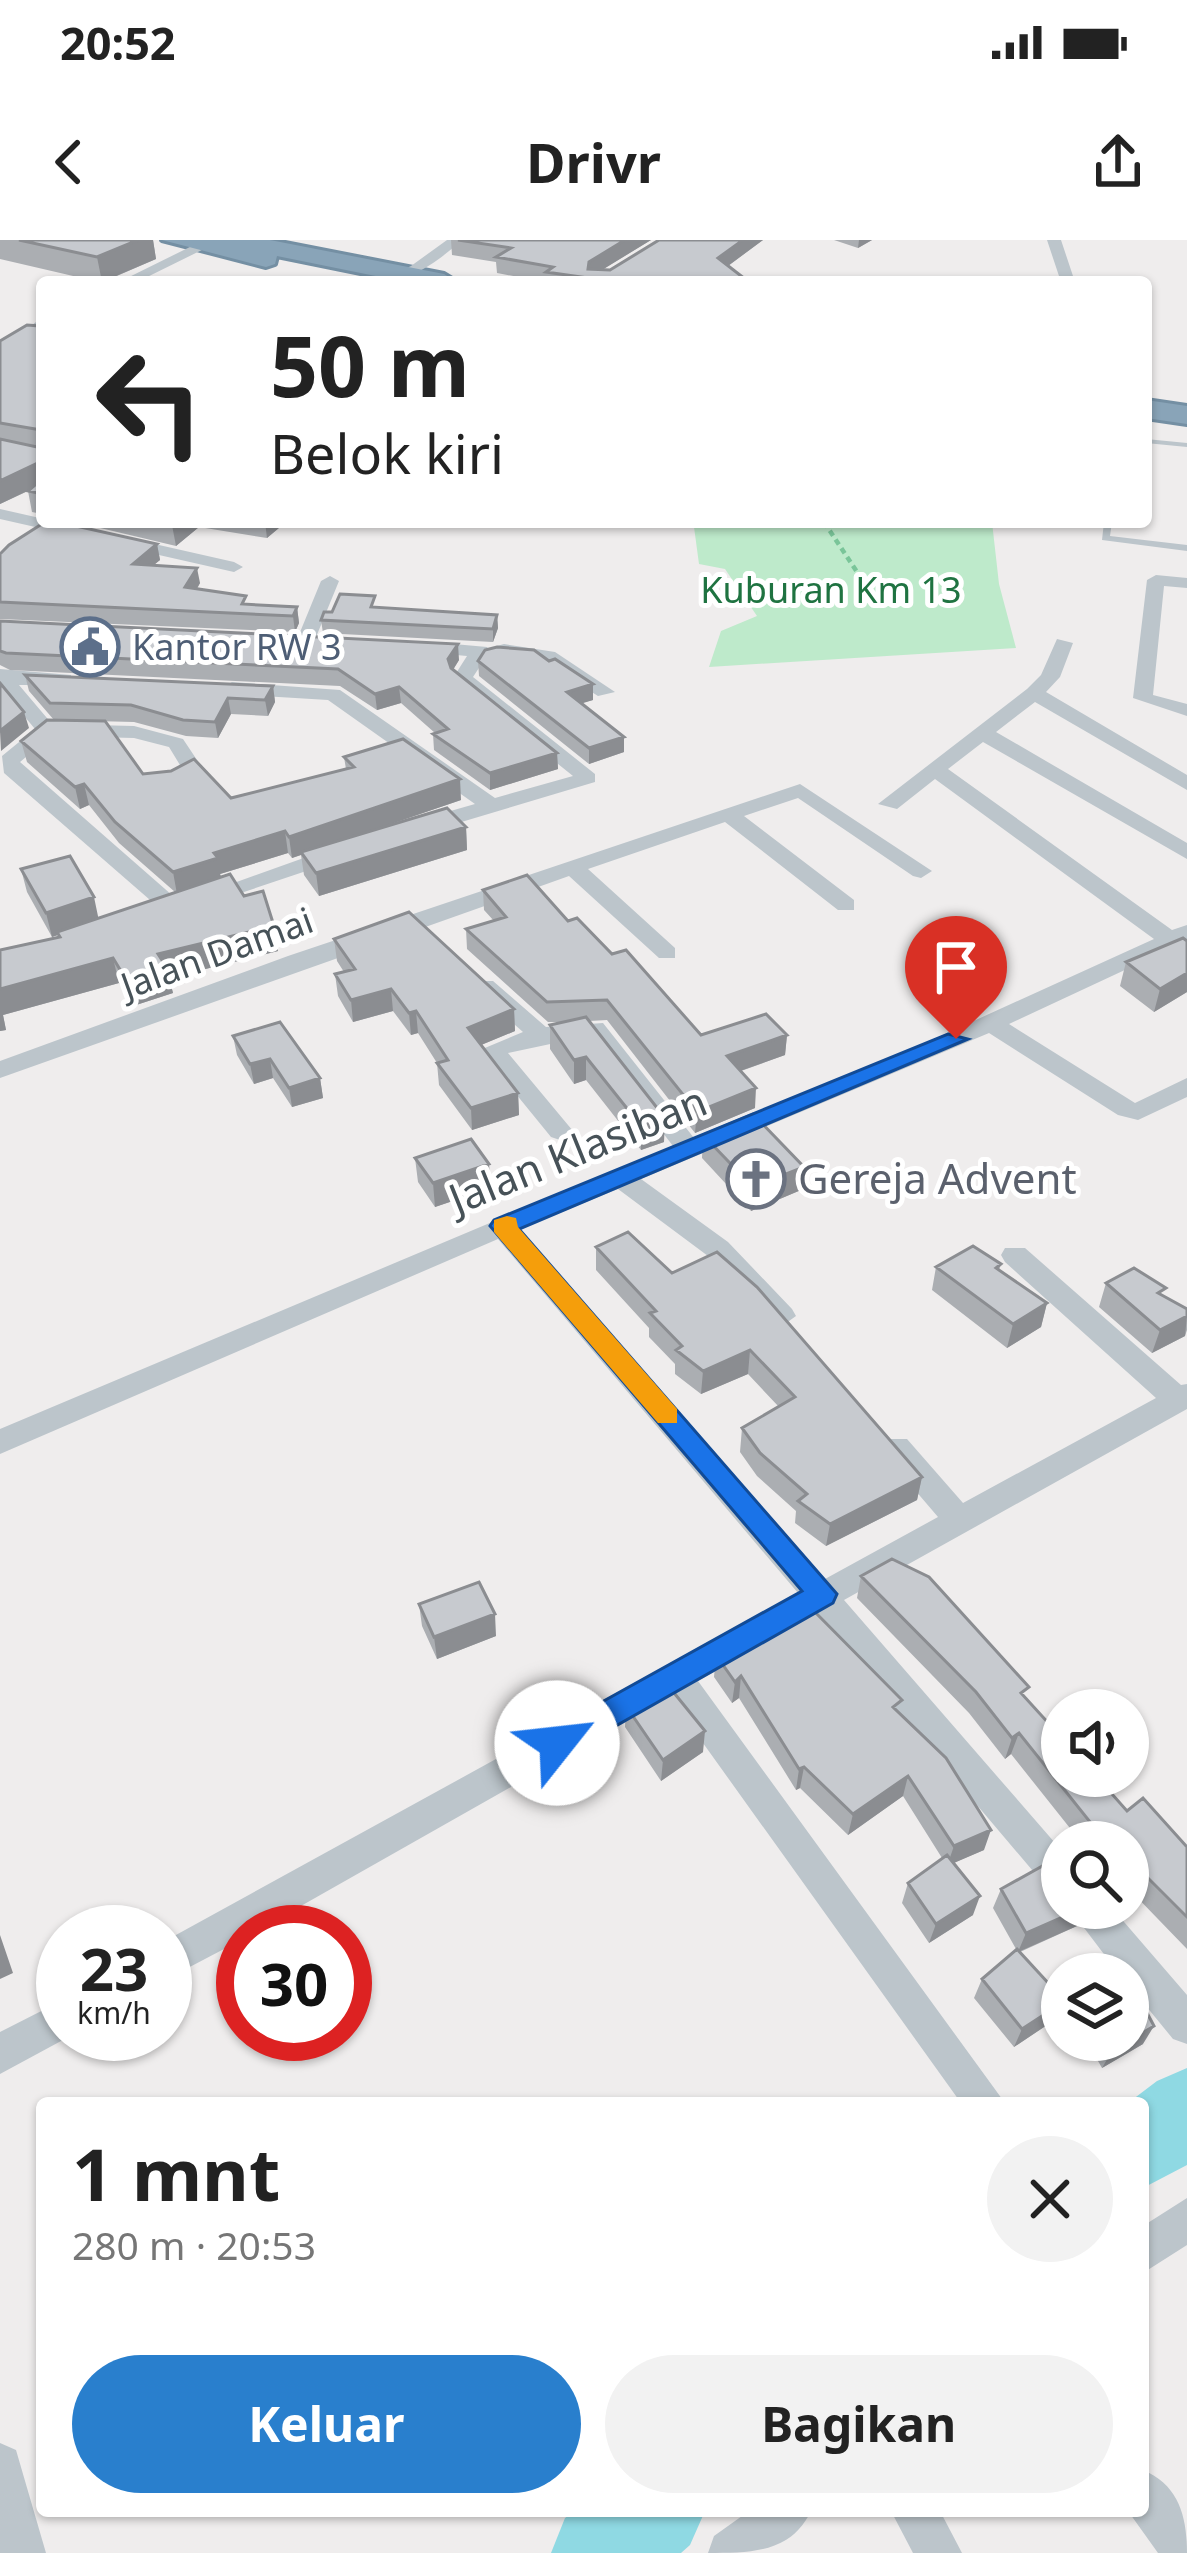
<!DOCTYPE html>
<html lang="id">
<head>
<meta charset="utf-8">
<style>
  body { margin:0; font-family:"Noto Sans",sans-serif; background:#f2f2f2; color:#222; height:100vh; display:flex; flex-direction:column; font-size:45px; white-space:nowrap }
  * { box-sizing:border-box; margin:0 }
  p { font-size:39px; color:#767676 }
  .icon { flex:none; width:66px; height:66px; fill:none; stroke:currentColor; stroke-width:2; stroke-linecap:round; stroke-linejoin:round }
  .map { position:relative; flex:1; overflow:hidden }
  .details { position:absolute; left:36px; top:1857px; width:1113px; height:420px; display:flex; flex-direction:column; background:#fff; border-radius:12px; box-shadow:0 3px 9px #0004 }
  .details>* { flex:none }
  .banner { position:absolute; left:36px; top:36px; width:1116px; height:252px; border-radius:12px; box-shadow:0 3px 9px #0004; background:#fff; color:#222; overflow:hidden }
  .fabs { position:absolute; left:1041px; top:1449px; display:grid; gap:24px }
  .fabs a { display:grid; place-items:center; width:108px; height:108px; border-radius:50%; background:#fff; box-shadow:0 3px 9px #0004; font-size:60px }
  .speed { position:absolute; left:36px; top:1665px; display:flex; gap:24px; font-size:60px; font-weight:700; text-align:center }
  .speed>* { display:grid; place-content:center; width:156px; height:156px; border-radius:50%; background:#fff; box-shadow:0 3px 9px #0004; line-height:1 }
  .speed small { font-size:30px; font-weight:400 }
  .speed .limit { border:18px solid #d22; background:#fff; color:#111 }
  .pin { position:absolute; display:grid; place-items:center; width:102px; height:102px; color:#fff; margin:-123px -51px; border-radius:50% 50% 50% 0; rotate:-45deg; box-shadow:0 0 12px #0007 }
  .pin .icon { rotate:45deg }
  .me { position:absolute; width:132px; margin:-66px; rotate:61deg; stroke-linejoin:round; filter:drop-shadow(0 0 9px #0008) }
  .turn { display:flex; align-items:center; gap:42px; height:252px; padding:0 36px; font-size:54px }
  .turn .icon { width:156px; height:156px; stroke-width:2.5 }
  .turn b { display:block; font-size:84px; line-height:102px }
  .round { display:grid; place-items:center; flex:none; width:126px; height:126px; border-radius:63px; background:#f2f2f2 }
  .overview { display:flex; align-items:center; justify-content:space-between; height:204px; padding:0 36px }
  h1 { font-size:72px; font-weight:700; line-height:90px }
  .primary-button { display:flex; gap:24px; margin-top:auto; padding:24px 36px }
  .primary-button a { flex:1; height:138px; border-radius:72px; background:#297fcd; color:#fff; font-size:48px; font-weight:700; line-height:138px; text-align:center }
  .primary-button a+a { background:#f2f2f2; color:#222 }
  .status { display:flex; justify-content:space-between; align-items:center; height:84px; padding:0 60px; background:#fff; direction:ltr }
  .status svg { height:33px; fill:currentColor }
  header { display:flex; justify-content:space-between; align-items:center; height:156px; padding:0 36px; background:#fff; font-size:54px; font-weight:700 }
  .map>svg:first-child { display:block }
</style>
</head>
<body>
<div class="status"><b>20:52</b><svg viewBox="0 0 49 12"><path d="M0 12V9h3v3zM5 12V6h3v6zM10 12V3h3v9zM15 12V0h3v12zM26 1h20v11H26zM47 4h2v5h-2z"/></svg></div>
<header><svg class="icon" aria-label="back" viewBox="0 0 24 24"><path d="M15 5l-7 7 7 7"/></svg>Drivr<svg class="icon" aria-label="share" viewBox="0 0 24 24"><path d="M12 15V3M7 8l5-5 5 5M5 13v7h14v-7"/></svg></header>
<div class="map">
<svg width="1187" height="2313" viewBox="0 0 1187 2313">
  <rect width="100%" height="100%" fill="#efeded"/>
  <path fill="#beeacb" d="M666 282H992L999 344 1016 408 709 427 721 391 757 376 725 329 699 324 694 287Z"/>
  <g fill="none" stroke-linecap="round" stroke-linejoin="round">
    <path fill="#8fd9e3" fill-rule="evenodd" d="M1187 1828V1925L1143 1948V1863H1128L1157 1841Z
      M575 2271H705L690 2305 681 2313H551L565 2278Z"/>
    <g stroke="#748fa3" stroke-width="6">
      <path id="highway" d="M162 0H270L444 34 457 42H405L277 16 275 24 266 27Z
        M1146 160 1187 166V184L1146 178Z"/>
    </g>
    <path stroke="#7ac599" stroke-width="4.5" stroke-dasharray="6 4.5" stroke-linecap="butt" d="M824 282 859 335"/>
    <path fill="#bcc5cb" fill-rule="evenodd" d="M1146 199 1187 203V207L1146 203Z
      M1104 282H1112L1110 296 1187 305V311L1102 300Z"/>
    <path fill="#bcc5cb" fill-rule="evenodd" d="M447 0H462C437 22 411 42 377 42L411 26Z
      M1047 0H1061L1075 42H1061Z
      M198 3 210 6 137 42H119Z
      M42 78V89L33 97H23V91Z
      M0 269 234 322 243 327 234 332 0 279Z
      M1156 335 1187 338V348L1164 346 1153 455 1187 464V476L1133 458 1147 340Z
      M330 336 339 341 314 402 298 406 296 402 321 341Z
      M1057 399 1073 403 1060 437 1046 452 1187 535V550L1035 462 996 492 1187 603V619L983 502 948 529 1172 690 1187 685V701L1009 784 1135 863 1187 838V857L1138 880 1118 875 989 793 641 939 728 1002 792 1069 796 1076 782 1086 772 1083 708 1016 618 949 520 989 825 1339 938 1277 885 1215 881 1207 885 1199H907L963 1263 1156 1158 1005 1022 1001 1015 1005 1008H1025L1181 1145 1187 1144V1169L844 1360 1062 1611V1655L1049 1650 816 1375 698 1441 1005 1863H961L670 1457 255 1692H243V1699L165 1740V1701L798 1353 498 999 0 1214V1189L673 906 588 796 508 813 573 891 560 900 551 897 480 810 523 792 477 751V741H493L546 787 603 783 694 898 912 809 1154 699 935 539 897 569 878 564 1027 449 1041 435Z
      M420 401 487 407 490 411 473 437 595 534V542L428 592H412V582L475 564 328 460 232 454 222 448 232 442 340 450 495 558 573 536 456 442 453 438 467 416 413 411 411 407Z
      M504 404 555 412 615 452 598 456 543 421 497 414V406Z
      M0 429 71 435V443L64 445H19L52 484 134 486 183 499 205 532 173 548 163 542 183 530 169 507 134 498 51 496 20 522 181 663V673H165L4 533 2 516 35 489 0 447Z
      M800 544 932 631 921 638 913 636 798 558 744 576 854 660V670H838L725 582 588 629 675 708V718H659L569 636 0 838V821L288 716Z
      M340 605 351 612 348 617 211 663 203 665 192 658Z
      M1069 1668H1112L1187 1755V1804L1173 1799 1128 1744V1734H1119Z
      M63 1760V1794H74L0 1834V1792Z
      M1187 1958V2005L1143 2033V1986Z
      M0 2203 16 2210 46 2313H0Z
      M1143 2230C1179 2245 1187 2277 1187 2313H1158L1128 2271H1143Z
      M749 2271H811C791 2313 751 2313 708 2313L714 2296Z
      M891 2271H940L962 2313H913Z"/>
    <use href="#highway" fill="#89a4b8" fill-rule="evenodd"/>
  </g>
  <path fill="#abaeb2" d="M0 0H153L156 19 103 42H99L0 19Z
    M451 0H651L603 29 610 30 659 0H763L728 26 749 42H546L497 33 496 22 452 15Z
    M834 0H872L858 8Z
    M42 70V274L32 272 28 251 0 264V101L41 86Z
    M75 282H286L267 298 199 287 176 306Z
    M157 304 160 320 153 325 200 343 197 349 247 365 297 367 299 383 295 392 0 379V314Z
    M377 368 497 375 498 388 493 402 323 393 321 380 332 372Z
    M0 381 459 420 453 430 557 513 558 529 490 550 434 510 433 494 435 493 401 463 377 470 340 446 10 430 0 425Z
    M478 421 593 460 581 463 624 512 589 524 479 436Z
    M25 435 273 446 275 462 268 476 231 474 218 498 186 496 134 482 54 480 29 451Z
    M21 501 231 558 346 529 344 517 461 560 367 592 466 587 467 610 319 656 304 635 301 615 292 618 288 613 220 634 278 711 169 738 173 753 133 766 119 743 3 775 6 790 0 791V710L58 698V695L52 697 27 652 21 629 99 678 175 652 119 603 89 565 80 569 27 522Z
    M483 650 568 681 612 714 701 795H787L785 815 741 831 755 868 695 893 607 780 589 781 664 902 641 910 586 840 574 844 550 809V785L565 782H548L467 709 466 689 494 681 484 670Z
    M334 699 514 769 515 791 481 805 518 853 519 875 472 890 439 845 437 823 418 793 411 795 393 771 353 782 338 756 335 734 344 732 337 721Z
    M1187 701V752L1154 772 1120 746 1126 722Z
    M233 796 320 838 323 858 292 867 273 838 254 844 237 815Z
    M703 895 804 927 801 950 751 971 702 918Z
    M415 918 491 948 435 967 418 942Z
    M596 1007 672 1033 922 1237 917 1260 826 1306 795 1283 796 1271 757 1236 740 1212 742 1188 779 1167 748 1134 701 1154 675 1134V1124L649 1097V1088L596 1030Z
    M1001 1024 999 1030 1047 1063 1041 1087 1007 1108 932 1050 936 1027Z
    M1106 1043 1163 1056 1187 1069V1090L1185 1096 1152 1113 1099 1067Z
    M861 1336 1025 1458 1127 1571 1187 1607V1709L1128 1648V1602H1081L1011 1514 1005 1519 969 1473 857 1358Z
    M419 1364 496 1396 437 1419 422 1386Z
    M716 1415 899 1472 984 1610 953 1623 973 1675 929 1703 902 1663 908 1643 942 1618 903 1556 848 1595 800 1548 796 1550 739 1458 732 1463 714 1437Z
    M626 1466 703 1512 661 1541 625 1487Z
    M1001 1649 1077 1686 1020 1712 1056 1779 1014 1807 974 1758 982 1739 1016 1709 993 1668Z
    M1086 1800H1128L1143 1804 1102 1828Z"/>
  <path fill="#8b8d91" d="M138 0H153L156 19 102 42 97 17Z
    M625 0H651L589 38V22Z
    M743 0H763L717 34 718 18Z
    M859 0H872L858 8Z
    M38 223 42 244 0 264V241Z
    M176 282H198L199 287 176 306 172 285Z
    M265 282H286L267 298Z
    M157 304 160 320 136 340 133 324Z
    M197 328 200 343 188 363 185 347Z
    M297 367 299 383 295 392 293 376Z
    M497 375 498 388 493 402V389Z
    M458 404 459 420 449 436 448 419Z
    M593 444V460L567 468V452Z
    M273 446 275 462 268 476 265 460Z
    M399 447 401 463 377 470 375 454Z
    M228 458 231 474 218 498 215 482Z
    M24 472 29 488 1 511 0 491Z
    M624 497V512L589 524V508Z
    M557 513 558 529 490 550V533Z
    M460 539 461 560 292 618 289 597Z
    M84 544 89 565 80 569 75 547Z
    M466 587 467 610 319 656 316 633Z
    M285 591 288 613 220 634 221 640 177 654 173 632 214 613Z
    M94 657 99 681 52 697 46 673Z
    M274 686 278 711 169 738 173 753 133 766 127 741 158 714Z
    M113 718 119 743 3 775 6 790 0 791V749Z
    M1187 733V752L1154 772 1160 749Z
    M391 749 393 771 353 782 351 760Z
    M514 769 515 791 469 810 468 788Z
    M416 771 418 793 411 795 409 773Z
    M787 795 785 815 726 836 727 816Z
    M586 817V840L574 844V820Z
    M270 819 273 838 254 844 250 824Z
    M320 838 323 858 292 867 289 848Z
    M756 848 755 868 695 893 697 872Z
    M518 853 519 875 472 890 471 868Z
    M665 878 664 902 641 910V886Z
    M489 924 491 948 435 967 433 943Z
    M804 927 801 950 751 971 753 947Z
    M1047 1063 1041 1087 1007 1108 1013 1084Z
    M1187 1076 1185 1096 1152 1113 1160 1090Z
    M750 1110 748 1134 701 1154 703 1131Z
    M922 1237 917 1260 826 1306 830 1284Z
    M495 1374 496 1396 437 1419 434 1397Z
    M741 1436 739 1458 732 1463 735 1442Z
    M705 1491 703 1512 661 1541 663 1520Z
    M1019 1493 1011 1514 1005 1519 1012 1498Z
    M804 1527 800 1548 796 1550 799 1529Z
    M908 1536 903 1556 848 1595 853 1574Z
    M991 1590 984 1610 947 1626 954 1606Z
    M980 1656 973 1675 929 1703 936 1684Z
    M1083 1668H1086L1077 1686 1018 1712 1026 1693Z
    M0 1695 13 1733 0 1739Z
    M1062 1763 1056 1779 1014 1807 1022 1789Z
    M1154 1786 1143 1804 1102 1828 1112 1811Z"/>
  <path fill="#c7cacf" stroke="#8b8d91" stroke-width="3" d="M19 0H138L97 17Z
    M458 0H625L589 22 588 29 610 30 659 0H743L718 18 749 42H616L546 32 553 27 496 17 511 8Z
    M39 70H42V254L28 251 42 239 38 223 0 241V199L37 207 41 190 0 183V101L27 85 41 86Z
    M45 282H58L157 304 133 324 197 328 185 347 246 356 242 364 297 367 293 376 0 362V314L9 305Z
    M340 354 375 356 371 367 497 375 493 389 321 380 324 372H332Z
    M0 381 458 404 448 419 451 428 557 513 490 533 433 494 448 489 399 447 375 454 338 429 6 413 0 411Z
    M497 407 534 410 549 421 555 419 593 444 567 452 624 497 589 508 478 421 485 410Z
    M25 435 273 446 265 460 228 458 215 482 183 480 131 465 50 463Z
    M0 443 24 472 0 491Z
    M47 480 105 481 143 534 171 531 194 519 231 558 354 527 344 517 403 499 460 539 289 597 285 591 214 613 218 618 173 632 115 582 84 544 75 547 21 501Z
    M447 568 466 587 316 633 301 612Z
    M70 616 94 657 46 673 21 629Z
    M230 634 244 656 263 651 274 686 158 714 167 728 127 741 113 718 0 749V710L60 697 57 692Z
    M527 635 568 681 577 678 612 714 626 710 701 795 766 774 787 795 727 816 756 848 697 872 607 760 547 762 466 689 506 677 483 650Z
    M409 672 514 769 468 788 518 853 471 868 437 823 448 820 416 771 409 773 391 749 351 760 335 734 355 729 334 699Z
    M1183 698 1187 701V733L1160 749 1126 722Z
    M586 777 665 878 641 886 586 817 574 820 550 785Z
    M280 782 320 838 289 848 270 819 250 824 233 796Z
    M753 874 804 927 753 947 703 895Z
    M471 899 489 924 433 943 415 918Z
    M628 992 672 1033 717 1012 757 1047 922 1237 830 1284 798 1261 807 1254 760 1213 742 1188 795 1157 750 1110 703 1131 676 1110 682 1106 650 1073 656 1071 596 1007Z
    M973 1006 1001 1024 996 1028 1047 1063 1013 1084 936 1027Z
    M1134 1028 1166 1048 1158 1053 1187 1069V1076L1160 1090 1106 1043Z
    M892 1319 929 1337 1029 1447 1021 1453 1062 1498V1536H1096L1127 1571 1143 1558 1187 1607V1677L1135 1625 1128 1629V1602H1106L1019 1493 1012 1498 976 1452 861 1336Z
    M479 1342 495 1374 434 1397 419 1364Z
    M808 1365 902 1460 893 1467 946 1518 991 1590 954 1606 908 1536 853 1574 804 1527 799 1529 741 1436 735 1442 716 1415Z
    M666 1443 705 1491 663 1520 626 1466Z
    M947 1615 980 1656 936 1684 908 1643Z
    M1046 1624 1062 1634V1668H1083L1026 1693 1001 1649Z
    M1017 1709 1062 1758V1763L1022 1789 982 1739Z
    M1123 1727 1127 1734H1112Z
    M1128 1737 1154 1786 1112 1811 1106 1800H1128Z"/>
  <path fill="#1a73e8" stroke="#114b97" stroke-width="3" d="M948 794 968 799 519 989 837 1354 833 1363 568 1513H546L541 1503 546 1493 802 1351 490 986 494 980Z"/>
  <path fill="#f59e0b" d="M507 976 516 978 518 987 677 1169V1183H658L494 992V980Z"/>
  <defs>
    <g id="civic-ring" transform="scale(3)"><circle r="9.5" fill="#fff" stroke="#5c6f8a" stroke-width="1.5"/><path d="M-.6-6.5H3V-4.5H.6V-3L4-1V1h2V6H-6V1h2V-1L-.6-3ZM-1.2 2.5V6h2.4V2.5Z" fill="#5c6f8a"/></g>
    <g id="church-ring" transform="scale(3)"><circle r="9.5" fill="#fff" stroke="#6b7280" stroke-width="1.5"/><path d="M-1.2-6h2.4v3.5h3.3v2.4h-3.3V6h-2.4V-.1h-3.3v-2.4h3.3Z" fill="#6b7280"/></g>
  </defs>
  <g fill-rule="evenodd">
    <use href="#civic-ring" x="90" y="407"/>
    <use href="#church-ring" x="756" y="939"/>
  </g>
  <g text-anchor="middle" stroke-width="10" stroke-linejoin="round" paint-order="stroke">
    <g font-size="36" fill="#1f7341" stroke="#fff">
      <text x="831" y="363">Kuburan Km 13</text>
    </g>
    <g font-size="36" fill="#4e5e75" stroke="#fff" text-anchor="start">
      <text x="132" y="420">Kantor RW 3</text>
    </g>
    <g font-size="36" fill="#475258" stroke="#fff">
      <text transform="translate(217 713) rotate(-20)" y="13">Jalan Damai</text>
    </g>
    <g font-size="42" fill="#475258" stroke="#fff">
      <text transform="translate(578 910) rotate(-22)" y="15">Jalan Klasiban</text>
    </g>
    <g font-size="42" fill="#5b616d" stroke="#fff" text-anchor="start">
      <text x="798" y="954">Gereja Advent</text>
    </g>
  </g>
</svg>
<div class="fabs">
<a><svg class="icon" aria-label="sound" viewBox="0 0 24 24"><path d="M4 9h4l5-4v14l-5-4H4zM17 9q2 3 0 6"/></svg></a>
<a><svg class="icon" aria-label="search" viewBox="0 0 24 24"><circle cx="10" cy="10" r="6"/><path d="M15 15l6 6"/></svg></a>
<a><svg class="icon" aria-label="layers" viewBox="0 0 24 24"><path d="M12 4l9 5-9 5-9-5zM3 14l9 5 9-5"/></svg></a>
</div>
<div class="speed"><div>23<small>km/h</small></div><div class="limit">30</div></div>
<div class="pin" style="left:956px;top:799px;background:#d93025"><svg class="icon" aria-label="arrive" viewBox="0 0 24 24"><path d="M6 21V4h12l-3 4 3 4H6"/></svg></div>
<svg class="me" style="left:557px;top:1503px" viewBox="-20 -20 40 40"><circle r="19" fill="#fff"/><path d="M0-13L10 11 0 6-10 11z" fill="#1a73e8"/></svg>
<div class="banner">
<div class="turn"><svg class="icon" aria-label="left" viewBox="0 0 24 24"><path d="M17 20v-9H6M10 6l-5 5 5 5"/></svg><div><b>50 m</b>Belok kiri</div></div>
</div>
<section class="details">
<div class="overview"><div><h1>1 mnt</h1><p>280 m · 20:53</p></div><a class="round"><svg class="icon" aria-label="close" viewBox="0 0 24 24"><path d="M6 6l12 12M18 6L6 18"/></svg></a></div>
<div class="primary-button"><a>Keluar</a><a>Bagikan</a></div>
</section>
</div>
</body>
</html>
